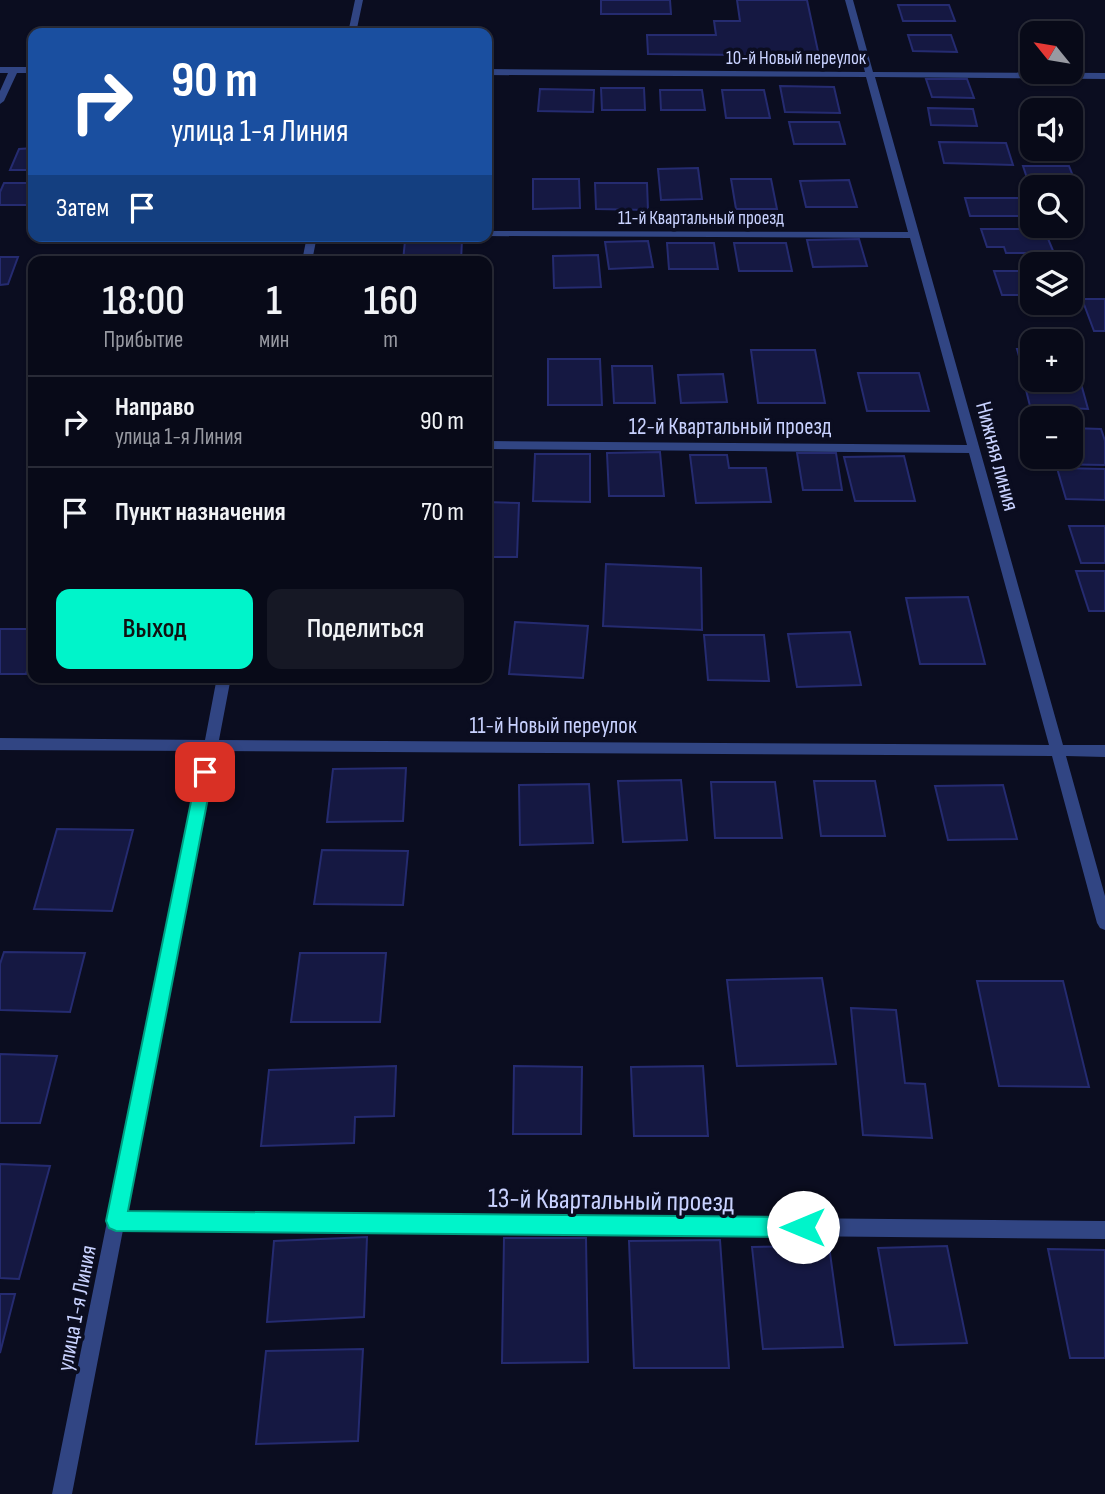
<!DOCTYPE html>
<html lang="ru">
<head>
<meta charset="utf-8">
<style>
  body { margin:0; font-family:"Sofia Sans Condensed",sans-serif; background:#161825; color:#f1f3f6; height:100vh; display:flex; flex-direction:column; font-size:26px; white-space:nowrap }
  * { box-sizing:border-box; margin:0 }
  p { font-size:23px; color:#989aa2 }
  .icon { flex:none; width:38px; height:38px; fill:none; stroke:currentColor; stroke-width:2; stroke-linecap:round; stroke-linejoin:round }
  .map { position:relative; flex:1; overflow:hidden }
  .details { position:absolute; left:28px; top:256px; width:464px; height:427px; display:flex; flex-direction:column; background:#080a18; border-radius:14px; box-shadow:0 2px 5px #0004,0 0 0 2px #292b37 }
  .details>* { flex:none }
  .guide { position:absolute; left:28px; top:28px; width:464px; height:214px; border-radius:14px; box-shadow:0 2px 5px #0004,0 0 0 2px #292b37; background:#1a4fa0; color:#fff; overflow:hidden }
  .needle { width:46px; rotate:300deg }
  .buttons { position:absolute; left:1020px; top:21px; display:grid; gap:14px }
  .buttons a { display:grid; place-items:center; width:63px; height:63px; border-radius:14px; background:#080a18; box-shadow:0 2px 5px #0004,0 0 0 2px #292b37; font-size:35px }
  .pin { position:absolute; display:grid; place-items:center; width:60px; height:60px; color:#fff; margin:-30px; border-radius:14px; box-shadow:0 4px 10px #0006 }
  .me { position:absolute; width:77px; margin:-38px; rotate:270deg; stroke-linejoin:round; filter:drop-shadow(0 0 5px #0008) }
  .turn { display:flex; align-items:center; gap:24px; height:147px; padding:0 28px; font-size:32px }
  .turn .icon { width:91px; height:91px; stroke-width:2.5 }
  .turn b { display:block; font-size:49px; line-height:60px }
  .then { display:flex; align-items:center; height:66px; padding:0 28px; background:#0003; gap:14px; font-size:26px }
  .eta { display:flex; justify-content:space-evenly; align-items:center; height:119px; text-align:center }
  .eta b { font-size:42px; font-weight:600; line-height:49px }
  .action { display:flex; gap:14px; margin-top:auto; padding:14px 28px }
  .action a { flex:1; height:80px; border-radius:14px; background:#00f4ca; color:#111; font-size:28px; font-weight:600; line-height:80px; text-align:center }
  .action a+a { background:#161825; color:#f1f3f6 }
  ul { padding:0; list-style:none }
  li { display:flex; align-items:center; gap:21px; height:91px; padding:0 28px; border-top:2px solid #292b37 }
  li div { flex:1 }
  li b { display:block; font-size:26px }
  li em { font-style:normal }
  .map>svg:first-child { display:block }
</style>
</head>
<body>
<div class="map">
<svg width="1105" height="1494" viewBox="0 0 1105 1494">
  <rect width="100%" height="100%" fill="#0b0d20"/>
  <path fill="#151842" stroke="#252b70" stroke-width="2" d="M601 0H670L671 14H601Z
    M737 0H807L819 56 648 54 647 35H716L714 21H740Z
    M898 5H949L955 21H903Z
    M908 35H951L957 52 913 51Z
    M926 79H967L974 98 932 97Z
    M780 86 834 87 840 113 785 112Z
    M601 88H644L645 110H602Z
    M540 89 594 90 593 112 538 111Z
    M660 90H702L705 110H661Z
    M722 90H764L770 118H726Z
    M928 108 973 109 977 126 931 125Z
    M789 122H839L845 144H794Z
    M939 142 1006 143 1013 165 944 163Z
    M33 148V170H10L19 149Z
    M1023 166H1069L1076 184H1029Z
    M698 168 702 199 661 200 658 169Z
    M533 179H579L580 208 533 209Z
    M731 179H771L777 209H736Z
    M849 180 857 207H806L800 181Z
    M4 183H33V205H0V192Z
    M595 183H647L648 210 596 209Z
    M965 198H1019L1025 216H970Z
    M981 229H1044L1054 253H1006L1004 247H987Z
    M859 239 867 266 813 267 807 240Z
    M462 240 461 261H403L405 241Z
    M648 241 653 267 609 269 605 242Z
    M667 243H714L718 269H669Z
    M734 243H786L792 271H739Z
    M598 255 601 287 554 288 553 256Z
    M0 257H18L8 284 0 285Z
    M994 271H1032V295H1002Z
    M1082 299H1105V331H1094Z
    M1017 349H1032V374H1024Z
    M751 350H815L825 403H758Z
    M548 359H600L602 405H548Z
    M612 366H652L655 403H614Z
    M858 373H919L929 411H867Z
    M723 374 727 402 681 403 678 375Z
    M1023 378 1080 380 1088 409 1030 406Z
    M1071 428 1101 429 1105 441V465L1047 464 1045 457H1071Z
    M660 452 664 496H609L607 453Z
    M797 453H836L842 490H803Z
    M535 454H590V502L533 501Z
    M690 455H727L729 468H766L771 502 696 503Z
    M904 456 915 501H855L844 457Z
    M1057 468 1105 469V500L1066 499Z
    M486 502 519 503 517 557H486Z
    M1069 526H1105V563H1081Z
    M606 564 701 568 702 630 603 626Z
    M1076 571H1105V611H1089Z
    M968 597 985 664H920L906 598Z
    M515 622 588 626 583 678 509 674Z
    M0 629H33V650L26 674H0Z
    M850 632 861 685 797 687 788 634Z
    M704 635H764L769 681 708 680Z
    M406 768 403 821 327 822 333 769Z
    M681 780 687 840 623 842 618 781Z
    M814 781H875L885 836H821Z
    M711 782H775L782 838H715Z
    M589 784 593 843 520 845 519 785Z
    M1003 785 1017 839 948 840 935 786Z
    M57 829 133 830 112 911 34 909Z
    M322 850 408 851 403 905 314 904Z
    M4 952 85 953 70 1012 0 1010V964Z
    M300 953H386L380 1022H291Z
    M822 978 836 1064 737 1066 727 980Z
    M977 981H1063L1089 1087 999 1086Z
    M851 1008 896 1010 905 1083 925 1084 932 1138 863 1135Z
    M0 1054 57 1056 40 1123H0Z
    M396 1066 394 1116 355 1117 354 1143 261 1146 269 1070Z
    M514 1066 582 1067 581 1134H513Z
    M703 1066 708 1136H634L631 1067Z
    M0 1164 50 1166 19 1279 0 1278Z
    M367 1237 364 1317 267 1322 274 1241Z
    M504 1238H586L588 1362 502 1363Z
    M720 1240 729 1368H634L629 1241Z
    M829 1246 843 1347 763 1349 752 1247Z
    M947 1246 967 1343 895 1345 878 1248Z
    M1048 1249 1105 1250V1358H1070Z
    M0 1294H15L0 1353Z
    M363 1349 358 1441 256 1444 266 1351Z"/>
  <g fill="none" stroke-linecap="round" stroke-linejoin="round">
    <path fill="#314583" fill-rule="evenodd" d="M355 0H363L356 33H348Z
      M845 0H853L873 72 1105 73V79L875 77 1063 745H1105V757L1066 756 1105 896V930L1100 928 1097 923 1052 756 216 751 127 1212 1105 1221V1239L123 1230 72 1494H52L202 751 0 750V738L205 740 217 677H231L219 740 1049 745 969 453 486 449V441L967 445 910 238 483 236H486V231L908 232 866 77 486 75V69L865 72Z
      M0 67H33V73H17L4 101 0 104V91L8 73H0Z
      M307 236H317L312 261H302Z"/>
  </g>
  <path fill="#00f4ca" stroke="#009f83" stroke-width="2" d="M205 765 211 767 213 772 128 1211 803 1217 810 1220 813 1227 810 1234 803 1237 116 1231 109 1228 106 1221 197 772 200 767Z"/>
  <g text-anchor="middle" stroke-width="7" stroke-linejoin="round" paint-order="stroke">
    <g font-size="19" fill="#c9d2ff" stroke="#0b0d20">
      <text x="796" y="64">10-й Новый переулок</text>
      <text x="701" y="224">11-й Квартальный проезд</text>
    </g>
    <g font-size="23" fill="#c9d2ff" stroke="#0b0d20">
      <text x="730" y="434">12-й Квартальный проезд</text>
      <text transform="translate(998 456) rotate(75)" y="8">Нижняя линия</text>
      <text x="553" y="733">11-й Новый переулок</text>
      <text transform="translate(76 1308) rotate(-79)" y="8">улица 1-я Линия</text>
    </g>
    <g font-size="28" fill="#c9d2ff" stroke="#0b0d20">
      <text transform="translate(611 1199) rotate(1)" y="10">13-й Квартальный проезд</text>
    </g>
  </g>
</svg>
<div class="buttons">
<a><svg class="needle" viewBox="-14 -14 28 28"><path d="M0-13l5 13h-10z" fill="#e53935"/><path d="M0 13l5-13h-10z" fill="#989aa2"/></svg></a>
<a><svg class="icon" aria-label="sound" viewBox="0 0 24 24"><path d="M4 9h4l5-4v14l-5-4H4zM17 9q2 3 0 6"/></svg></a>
<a><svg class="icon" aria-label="search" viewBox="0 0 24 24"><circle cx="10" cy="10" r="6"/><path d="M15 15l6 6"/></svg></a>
<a><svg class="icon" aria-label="layers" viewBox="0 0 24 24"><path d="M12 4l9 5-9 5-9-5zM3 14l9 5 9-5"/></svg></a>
<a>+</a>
<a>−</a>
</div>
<div class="pin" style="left:205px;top:772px;background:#d93025"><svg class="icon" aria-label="arrive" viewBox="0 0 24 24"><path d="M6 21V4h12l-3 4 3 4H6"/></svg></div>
<svg class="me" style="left:803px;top:1227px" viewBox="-20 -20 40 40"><circle r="19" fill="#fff"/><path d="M0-13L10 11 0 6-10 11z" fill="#00f4ca"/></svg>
<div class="guide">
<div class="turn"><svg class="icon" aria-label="right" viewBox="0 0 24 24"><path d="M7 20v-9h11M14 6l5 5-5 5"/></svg><div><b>90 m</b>улица 1-я Линия</div></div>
<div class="then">Затем<svg class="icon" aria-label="arrive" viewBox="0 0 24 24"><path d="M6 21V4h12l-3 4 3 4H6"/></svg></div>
</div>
<section class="details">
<div class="eta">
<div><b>18:00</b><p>Прибытие</p></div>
<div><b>1</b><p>мин</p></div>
<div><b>160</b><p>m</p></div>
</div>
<ul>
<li><svg class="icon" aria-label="right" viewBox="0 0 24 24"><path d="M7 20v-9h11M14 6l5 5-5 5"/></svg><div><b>Направо</b><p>улица 1-я Линия</p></div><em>90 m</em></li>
<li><svg class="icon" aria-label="arrive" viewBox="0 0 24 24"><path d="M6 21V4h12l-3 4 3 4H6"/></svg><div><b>Пункт назначения</b></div><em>70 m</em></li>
</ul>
<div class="action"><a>Выход</a><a>Поделиться</a></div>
</section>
</div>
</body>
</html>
